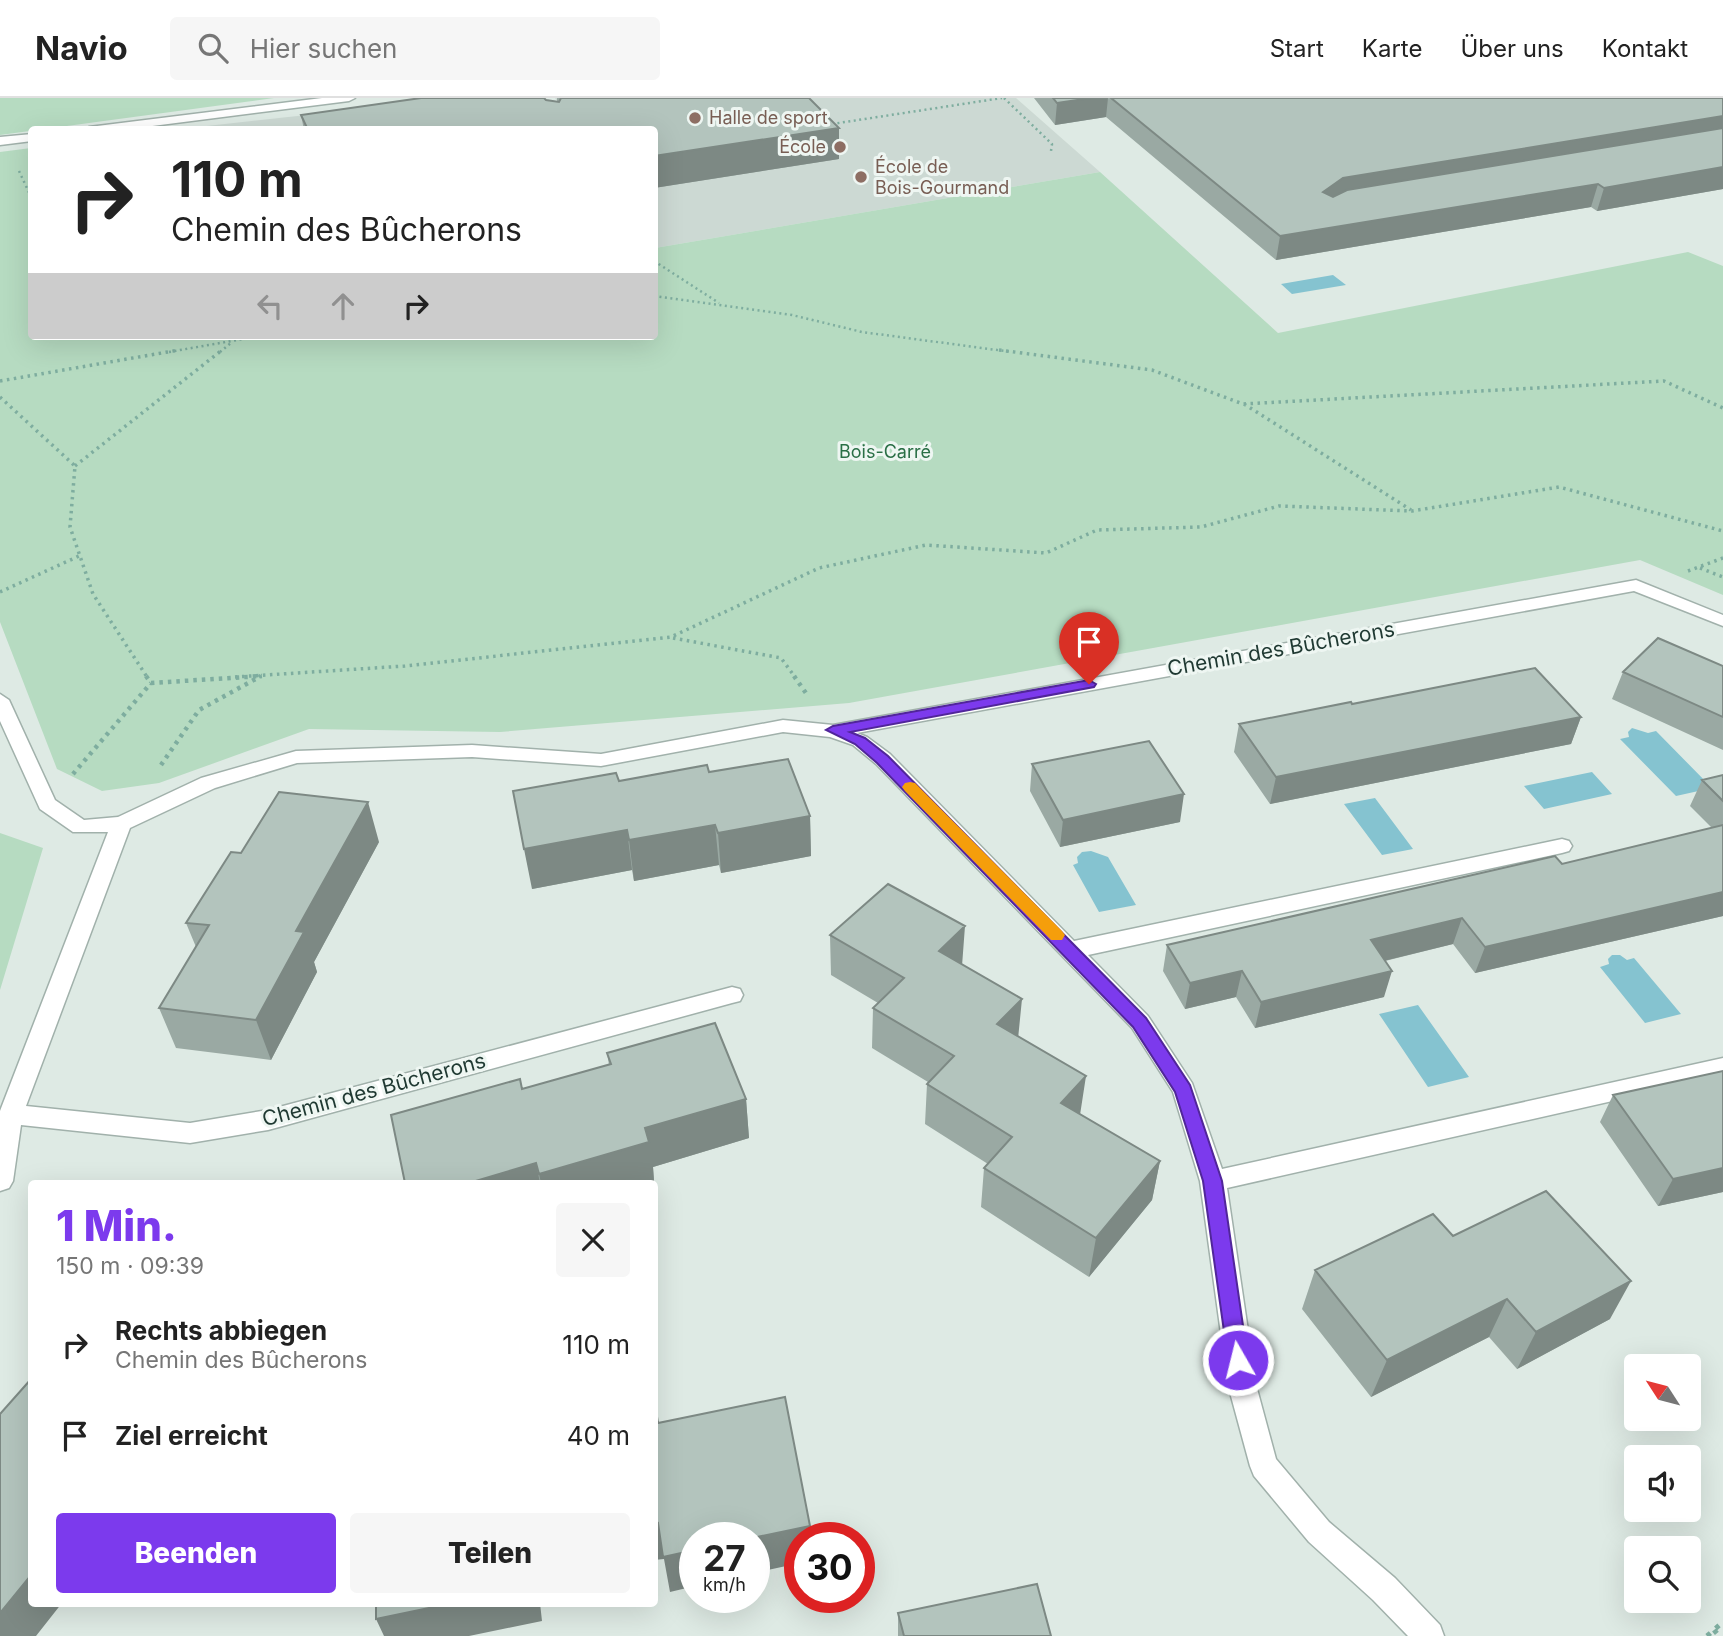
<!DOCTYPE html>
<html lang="de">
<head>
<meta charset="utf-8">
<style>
  body { margin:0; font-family:Inter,sans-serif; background:#f6f6f6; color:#222; height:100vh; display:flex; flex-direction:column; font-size:26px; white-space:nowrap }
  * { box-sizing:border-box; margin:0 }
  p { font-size:23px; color:#767676 }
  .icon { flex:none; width:38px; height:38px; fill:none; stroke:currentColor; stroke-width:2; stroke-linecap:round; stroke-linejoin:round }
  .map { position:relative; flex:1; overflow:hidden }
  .side { position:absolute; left:28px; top:1082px; width:630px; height:427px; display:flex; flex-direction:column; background:#fff; border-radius:7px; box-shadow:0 7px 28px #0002 }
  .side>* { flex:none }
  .top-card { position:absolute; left:28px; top:28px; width:630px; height:214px; border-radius:7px; box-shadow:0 7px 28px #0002; background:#fff; color:#222; overflow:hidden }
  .needle { width:46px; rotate:306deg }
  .controls { position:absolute; left:1624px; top:1256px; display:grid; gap:14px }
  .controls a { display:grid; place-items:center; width:77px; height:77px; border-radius:7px; background:#fff; box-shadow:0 7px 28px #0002; font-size:35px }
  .speed { position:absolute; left:679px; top:1424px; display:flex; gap:14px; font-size:35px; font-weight:700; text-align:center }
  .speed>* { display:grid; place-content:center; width:91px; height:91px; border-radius:50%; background:#fff; box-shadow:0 7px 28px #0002; line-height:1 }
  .speed small { font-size:18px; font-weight:400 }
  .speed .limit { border:10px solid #d22; background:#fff; color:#111 }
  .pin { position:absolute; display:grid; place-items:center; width:60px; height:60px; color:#fff; margin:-72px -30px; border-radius:50% 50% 50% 0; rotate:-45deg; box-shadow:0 0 7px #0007 }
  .pin .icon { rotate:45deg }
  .me { position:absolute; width:77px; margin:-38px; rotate:352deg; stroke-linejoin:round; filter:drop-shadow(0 0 5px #0008) }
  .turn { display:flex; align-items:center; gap:24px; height:147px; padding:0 28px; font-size:32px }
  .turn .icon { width:91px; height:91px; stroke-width:2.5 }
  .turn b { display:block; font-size:49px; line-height:60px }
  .lanes { display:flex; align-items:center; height:66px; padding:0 28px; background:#0003; justify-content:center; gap:35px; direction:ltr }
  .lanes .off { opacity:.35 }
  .round { display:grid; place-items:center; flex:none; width:74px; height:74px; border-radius:7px; background:#f6f6f6 }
  .overview { display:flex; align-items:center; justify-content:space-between; height:119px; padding:0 28px }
  h1 { font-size:42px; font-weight:800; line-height:52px; color:#7c3aed }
  .cta { display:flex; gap:14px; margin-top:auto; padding:14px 28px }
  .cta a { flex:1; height:80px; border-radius:7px; background:#7c3aed; color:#fff; font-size:28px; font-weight:800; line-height:80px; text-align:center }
  .cta a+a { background:#f6f6f6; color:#222 }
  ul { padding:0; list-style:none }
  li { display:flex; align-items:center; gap:21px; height:91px; padding:0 28px }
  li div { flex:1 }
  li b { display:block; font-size:26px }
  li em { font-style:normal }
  header { display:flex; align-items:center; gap:42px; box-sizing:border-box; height:98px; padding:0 35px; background:#fff; border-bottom:2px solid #e0e0e0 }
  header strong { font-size:33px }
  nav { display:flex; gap:38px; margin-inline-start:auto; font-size:24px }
  .search { width:490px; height:63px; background:#f6f6f6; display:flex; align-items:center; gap:18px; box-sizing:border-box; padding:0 24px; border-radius:7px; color:#767676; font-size:26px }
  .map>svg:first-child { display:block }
</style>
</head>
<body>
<header>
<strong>Navio</strong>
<div class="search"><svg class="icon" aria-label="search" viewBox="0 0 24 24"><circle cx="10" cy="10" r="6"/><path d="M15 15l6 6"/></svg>Hier suchen</div>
<nav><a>Start</a><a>Karte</a><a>Über uns</a><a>Kontakt</a></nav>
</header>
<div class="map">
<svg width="1723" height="1538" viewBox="0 0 1723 1538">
  <rect width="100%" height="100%" fill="#deeae4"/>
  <path fill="#ccd9d3" d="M461 0 525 32H171Z
    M555 0H1016L1100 74 655 150 654 32 578 31Z"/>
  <path fill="#b6dbc1" d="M0 0H274L0 37Z
    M31 50 32 238H654L655 150 1100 74 1278 235 1688 154 1723 168V497L1640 462 849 605 500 634 309 631 159 685 102 693 57 671 0 524V54Z
    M0 735 43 750 0 892Z"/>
  <path fill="#85c3d0" d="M1333 177 1346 187 1292 196 1281 186Z
    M1632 630 1648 635 1656 633 1712 690 1676 698 1620 641 1629 639 1628 634Z
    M1592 674 1612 696 1544 711 1524 688Z
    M1375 700 1413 751 1382 757 1344 706Z
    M1091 753 1108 759 1136 807 1099 814 1073 767 1078 765 1077 759 1082 754Z
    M1612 857H1620L1627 862 1634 860 1681 916 1645 925 1600 869 1609 866 1608 861Z
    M1418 907 1469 979 1428 989 1379 916Z"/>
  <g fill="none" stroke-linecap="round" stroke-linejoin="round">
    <g stroke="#a1b1ab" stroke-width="3">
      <path id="minor" d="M322 0H355L349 3 121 32H84L89 29Z
        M32 36V43L0 47V39Z
        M1636 482 1723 517V528L1634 493 857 635 867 639 890 656 1074 843 1562 741 1569 743 1572 748 1569 753 1562 755 1088 857 1148 918 1192 985 1222 1071 1723 960V978L1227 1090 1256 1287 1276 1361 1329 1424 1395 1480 1440 1527 1444 1538H1408L1373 1502 1309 1444 1254 1378 1250 1368 1228 1287 1200 1083 1173 994 1132 930 876 666 853 647 830 639 783 634 601 668 472 659 297 665 215 690 130 730 26 1008 190 1025 268 1012 732 889 740 891 743 897 740 903 732 905 268 1032 190 1045 21 1027 13 1083 9 1090 0 1093V1013L108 734H73L40 711 0 623V596L9 602 55 702 84 722 118 719 201 680 296 653 472 647 601 656 783 622 833 627Z"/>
    </g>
    <path stroke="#7ead9f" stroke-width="2.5" stroke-dasharray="2 3.5" stroke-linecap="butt" d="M1004 0 1052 46 1051 53
      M832 26 1002 0
      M19 73 32 101
      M654 163 719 205
      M654 198 792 217 862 234 1012 254
      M169 254 260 238
      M220 254 232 244"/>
    <path stroke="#7ead9f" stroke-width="3.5" stroke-dasharray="2.5 4.5" stroke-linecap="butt" d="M999 252 1152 272 1243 306 1664 283 1723 310
      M0 283 179 252
      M0 299 75 368 70 429 93 496 147 579
      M1244 306 1411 412
      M75 368 222 252
      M1700 470 1723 479
      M1688 473 1723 460
      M0 494 79 458
      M673 540 781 560 795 579
      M235 579 405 568 671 539 819 470 926 447 1046 455 1097 432 1201 429 1279 408 1412 413 1559 389 1723 433
      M259 579 261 578"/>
    <path stroke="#7ead9f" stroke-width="4.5" stroke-dasharray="3.5 5" stroke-linecap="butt" d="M146 578 151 585 262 578
      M794 578 808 598
      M161 667 199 612 261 578
      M73 676 151 585"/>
    <path stroke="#7ead9f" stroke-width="5" stroke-dasharray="4.5 7" stroke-linecap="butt" d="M1714 1532 1719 1538
      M1707 1538 1723 1524"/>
    <use href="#minor" fill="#fff" fill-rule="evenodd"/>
  </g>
  <path fill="#9aa9a3" d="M557 0H809L839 30V61L654 90V32H304L301 17 557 3Z
    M1034 0H1723V91L1597 113 1591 109 1276 162 1106 19 1055 27Z
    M1723 568V652L1612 601 1623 574Z
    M1352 606 1581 619 1571 646 1270 706 1234 654 1239 626Z
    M1032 666 1180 724 1060 749 1030 693Z
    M709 674 810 718 811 758 721 775 719 767 634 783 632 772 532 791 619 683Z
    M1723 677V818L1475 875 1453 846 1385 863 1384 899 1255 930 1236 899 1185 911 1163 873 1167 847 1562 766 1712 730 1690 708 1702 682Z
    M379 744 314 864 317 874 271 962 176 950 159 910 196 849 186 825 241 755Z
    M830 837 962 867 1080 1016 1160 1063 1152 1102 1089 1179 981 1109 984 1070 988 1066 925 1026 927 986 928 984 872 950 873 910 878 905 831 877Z
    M607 955 746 1001 749 1040 653 1069 654 1083 648 1085H405L522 991 609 967Z
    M1613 997 1723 1094 1658 1108 1600 1024Z
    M1453 1138 1610 1221 1517 1271 1489 1239 1371 1299 1302 1211 1315 1172Z
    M898 1515 1051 1538H898Z"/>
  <path fill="#7d8984" d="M1091 0H1108L1106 19 1055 27 1057 5Z
    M1723 18V37L1339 103 1323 94 1343 80Z
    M839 30V61L654 90V58Z
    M1723 69V91L1597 113 1604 90Z
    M1598 86 1591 109 1276 162 1280 138Z
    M1581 619 1571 646 1270 706 1276 679Z
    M1184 696 1180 724 1060 749 1063 722Z
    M368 704 379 744 314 864 317 874 271 962 256 922 296 833Z
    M810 718 811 758 721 775 718 735Z
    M715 727 719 767 634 783 629 742Z
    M627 732 632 772 532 791 524 751Z
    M1723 794V818L1475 875 1485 849Z
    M1462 820 1453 846 1363 868 1371 842Z
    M965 828 962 868 939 853Z
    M1242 873 1236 899 1185 911 1190 885Z
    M1392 873 1384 899 1255 930 1261 904Z
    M1022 901 1018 941 997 926Z
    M1086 978 1080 1017 1061 1005Z
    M746 1001 749 1040 653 1069 654 1083 648 1085H541L539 1076 645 1030Z
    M1160 1063 1152 1102 1089 1179 1096 1140Z
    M536 1065 540 1085H469Z
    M1723 1070V1094L1658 1108 1673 1081Z
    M1631 1183 1610 1221 1517 1271 1536 1234Z
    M1507 1201 1489 1239 1371 1299 1387 1262Z
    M658 1425 695 1453V1488L670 1494 664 1461 654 1462V1426Z
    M810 1428 811 1440H800V1465L754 1475V1440Z
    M32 1476V1505H62L36 1538H0V1515Z
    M453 1505H540L542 1523 469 1538H384L376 1521Z"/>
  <path fill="#b3c4bd" stroke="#7d8984" stroke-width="2" d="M421 0H544L546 2 559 4 561 0H809L839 30 654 58V32H308L301 17Z
    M1053 0H1091L1057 5Z
    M1111 0H1723V18L1343 80 1323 94 1333 99 1347 92 1723 30V69L1604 90 1598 86 1280 138Z
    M1658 540 1723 568V619L1623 574Z
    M1535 570 1581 619 1276 679 1239 626 1351 604 1352 606Z
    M1149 643 1184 696 1063 722 1032 666Z
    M788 661 810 718 718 735 715 727 629 742 627 732 524 751 513 693 616 675 619 683 707 667 709 674Z
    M1723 677V703L1702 682Z
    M279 694 368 704 296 833 304 834 256 922 159 910 209 827 186 825 231 754 241 755Z
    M1723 727V794L1485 849 1462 820 1371 842 1392 873 1261 904 1242 873 1190 885 1167 847 1555 758 1562 766Z
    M888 786 965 828 939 853 1022 901 997 926 1086 978 1061 1005 1160 1063 1096 1140 984 1070 1012 1039 927 986 954 958 873 910 904 880 830 837Z
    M715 925 746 1001 645 1030 649 1044 539 1076 536 1065 469 1085H405L391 1017 520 981 522 991 611 966 607 955Z
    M1723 973V1070L1673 1081 1613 997Z
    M1546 1093 1631 1183 1536 1234 1507 1201 1387 1262 1315 1172 1433 1116 1453 1138Z
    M32 1280V1476L0 1515V1316Z
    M785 1299 810 1428 752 1440H695V1452L663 1459 658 1425 654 1426V1300L658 1325Z
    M1037 1486 1051 1538H904L898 1515Z
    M376 1505H453L376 1521Z"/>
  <path fill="#7c3aed" stroke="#51269a" stroke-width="2" d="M1089 582 1096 586 1094 589 850 634 865 640 888 658 1146 920 1190 987 1222 1083 1248 1262 1245 1268 1238 1271 1231 1268 1228 1262 1203 1083 1175 994 1133 929 877 665 855 646 826 632 833 628Z"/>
  <path fill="#f59e0b" d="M910 684 915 685 1062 833 1065 837 1062 842H1051L905 693 902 689 905 685Z"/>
  <g fill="#8d6e63" stroke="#eef6f2" stroke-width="2.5">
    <circle cx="695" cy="20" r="7"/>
    <circle cx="840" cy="49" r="7"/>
    <circle cx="861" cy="79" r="7"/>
  </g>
  <g text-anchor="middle" stroke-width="6" stroke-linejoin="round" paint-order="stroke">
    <g font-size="18" fill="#785e54" stroke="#eef6f2" text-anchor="start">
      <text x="709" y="26">Halle de sport</text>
      <text x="826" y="55" text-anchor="end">École</text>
      <text x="875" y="75">École de<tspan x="875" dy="21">Bois-Gourmand</tspan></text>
    </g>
    <g font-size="18" fill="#2a6f46" stroke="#eef6f2">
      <text x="885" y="360">Bois-Carré</text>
    </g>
    <g font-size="21" fill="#1f3932" stroke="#eef6f2">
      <text transform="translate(1281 551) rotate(-10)" y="7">Chemin des Bûcherons</text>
      <text transform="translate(374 992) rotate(-15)" y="7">Chemin des Bûcherons</text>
    </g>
  </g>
</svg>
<div class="controls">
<a><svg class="needle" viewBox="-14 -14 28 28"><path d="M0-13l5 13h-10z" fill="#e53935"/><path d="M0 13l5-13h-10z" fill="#767676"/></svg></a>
<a><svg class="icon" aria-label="sound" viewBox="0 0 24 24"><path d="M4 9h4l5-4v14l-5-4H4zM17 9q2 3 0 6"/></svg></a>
<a><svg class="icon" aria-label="search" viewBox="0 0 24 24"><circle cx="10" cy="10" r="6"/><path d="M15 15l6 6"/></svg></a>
</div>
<div class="speed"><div>27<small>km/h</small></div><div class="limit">30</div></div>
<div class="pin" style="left:1089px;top:586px;background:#d93025"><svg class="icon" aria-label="arrive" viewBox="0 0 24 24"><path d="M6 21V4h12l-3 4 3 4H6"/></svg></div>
<svg class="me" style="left:1238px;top:1262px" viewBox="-20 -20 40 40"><circle r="17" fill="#7c3aed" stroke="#fff" stroke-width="3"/><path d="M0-11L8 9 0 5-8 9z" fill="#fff"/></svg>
<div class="top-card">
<div class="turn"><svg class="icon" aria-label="right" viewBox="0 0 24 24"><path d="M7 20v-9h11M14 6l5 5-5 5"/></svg><div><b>110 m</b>Chemin des Bûcherons</div></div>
<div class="lanes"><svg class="icon off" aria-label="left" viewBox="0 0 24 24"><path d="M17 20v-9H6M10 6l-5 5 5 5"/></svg><svg class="icon off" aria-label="ahead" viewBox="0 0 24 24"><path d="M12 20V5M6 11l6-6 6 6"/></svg><svg class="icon" aria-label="right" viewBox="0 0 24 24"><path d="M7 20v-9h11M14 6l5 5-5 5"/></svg></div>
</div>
<section class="side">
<div class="overview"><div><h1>1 Min.</h1><p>150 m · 09:39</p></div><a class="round"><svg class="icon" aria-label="close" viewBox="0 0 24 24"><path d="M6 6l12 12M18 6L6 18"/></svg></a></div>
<ul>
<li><svg class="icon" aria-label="right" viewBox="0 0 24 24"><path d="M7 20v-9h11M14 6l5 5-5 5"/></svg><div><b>Rechts abbiegen</b><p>Chemin des Bûcherons</p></div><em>110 m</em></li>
<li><svg class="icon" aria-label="arrive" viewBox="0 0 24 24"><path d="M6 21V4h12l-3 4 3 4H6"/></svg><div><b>Ziel erreicht</b></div><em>40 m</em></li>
</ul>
<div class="cta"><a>Beenden</a><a>Teilen</a></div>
</section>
</div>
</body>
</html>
